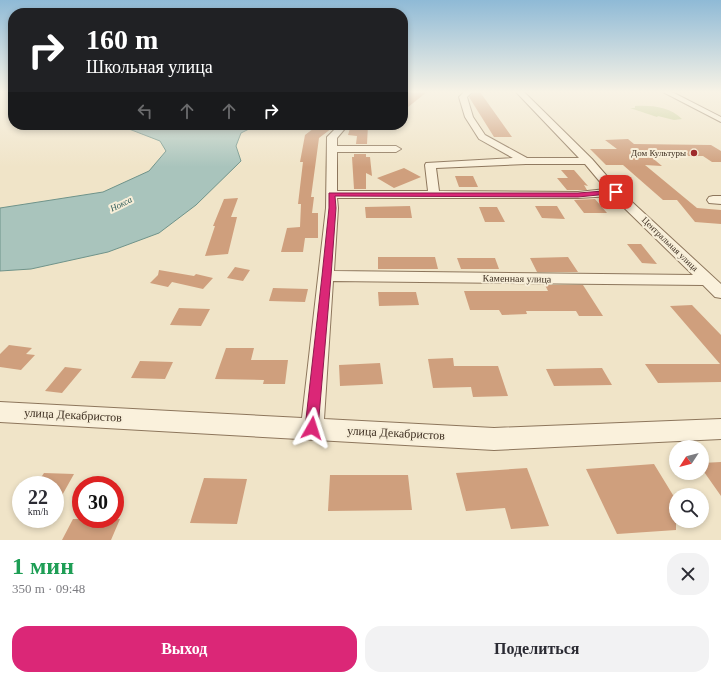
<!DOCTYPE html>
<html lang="ru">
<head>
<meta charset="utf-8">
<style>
  body { margin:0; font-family:"Times New Roman",serif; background:#f2f2f3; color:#2b2b33; height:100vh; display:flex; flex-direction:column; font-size:15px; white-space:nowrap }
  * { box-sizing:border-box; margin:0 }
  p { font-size:13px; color:#7c7c81 }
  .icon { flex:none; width:22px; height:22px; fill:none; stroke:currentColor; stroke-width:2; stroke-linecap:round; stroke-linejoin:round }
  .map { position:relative; height:540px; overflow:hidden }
  .details { display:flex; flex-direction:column; background:#fff; flex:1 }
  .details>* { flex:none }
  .banner { position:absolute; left:8px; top:8px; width:400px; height:122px; border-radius:16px; box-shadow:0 2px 6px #0003; background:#202124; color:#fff; overflow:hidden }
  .needle { width:26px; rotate:234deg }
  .controls { position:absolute; left:669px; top:440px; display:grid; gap:8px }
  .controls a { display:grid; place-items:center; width:40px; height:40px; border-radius:50%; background:#fff; box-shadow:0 2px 6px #0003; font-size:20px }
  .speed { position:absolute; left:12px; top:476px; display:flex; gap:8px; font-size:20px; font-weight:700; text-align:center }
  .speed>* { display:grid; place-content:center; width:52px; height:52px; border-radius:50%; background:#fff; box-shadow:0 2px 6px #0003; line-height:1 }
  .speed small { font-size:10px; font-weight:400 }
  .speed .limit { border:6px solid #d22; background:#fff; color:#111 }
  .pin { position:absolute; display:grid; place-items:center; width:34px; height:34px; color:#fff; margin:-17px; border-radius:8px; box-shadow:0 2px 6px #0006 }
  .me { position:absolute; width:44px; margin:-22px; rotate:6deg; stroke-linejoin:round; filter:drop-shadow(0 0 3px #0008) }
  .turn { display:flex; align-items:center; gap:14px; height:84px; padding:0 12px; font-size:18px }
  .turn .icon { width:52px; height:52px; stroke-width:2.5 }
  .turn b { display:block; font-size:28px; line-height:34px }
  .lanes { display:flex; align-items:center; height:38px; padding:0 12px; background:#0003; justify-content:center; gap:20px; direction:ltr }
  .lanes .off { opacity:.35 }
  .round { display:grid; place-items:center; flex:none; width:42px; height:42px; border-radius:16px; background:#f2f2f3 }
  .overview { display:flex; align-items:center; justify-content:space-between; height:68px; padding:0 12px }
  h1 { font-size:24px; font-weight:700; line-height:30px; color:#1e9e55 }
  .primary-button { display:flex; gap:8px; margin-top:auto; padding:8px 12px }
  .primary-button a { flex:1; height:46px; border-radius:16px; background:#db2777; color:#fff; font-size:16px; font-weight:700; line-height:46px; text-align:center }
  .primary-button a+a { background:#f2f2f3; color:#2b2b33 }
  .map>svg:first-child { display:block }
</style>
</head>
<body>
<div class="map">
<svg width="721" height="540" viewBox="0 0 721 540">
  <rect width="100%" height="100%" fill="#f0e4c8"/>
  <path fill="#c9cf9b" d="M635 106C652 105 670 107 682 119L674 120 658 116 657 117 630 108H635Z"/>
  <path fill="#a9c4bc" stroke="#6f938a" d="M131 125H257L241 133 236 146 241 161 196 205 159 233 108 252 31 269 0 271V208L103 192 149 171 166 151 160 141 129 129Z"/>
  <path fill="#cf9f7d" d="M411 92H427L403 111V96Z
    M473 92H480L512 137H494L469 97Z
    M318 125H336L319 138 311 197H314L312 213H318V238H305L303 252H281L287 228 300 227 301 204H298L303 162H300L305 135Z
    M351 125H368L367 144H356L357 136 348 135Z
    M628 139 634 144 711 145 721 151V162H712L703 156H650L662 166 645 165 697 208 721 210V224L695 222 677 200H663L623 165H606L590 149H617L605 140Z
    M354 154H366V157H370L372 176 366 173V189H354L352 157H354Z
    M404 168 421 177 394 188 377 178Z
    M561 170H574L588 186 584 185 587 190H567L557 178H568Z
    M455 176H473L478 187H459Z
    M238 198 231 217H237L228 254 205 256 215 226H213L224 199Z
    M595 199 607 213H584L574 200Z
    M410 206 412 218H366L365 207Z
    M535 206H557L565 219 542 218Z
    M479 207H497L505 222H485Z
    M627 244H641L657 264 642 263Z
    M378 257H435L438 269H378Z
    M568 257 578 272H537L530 258Z
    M457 258H495L499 269H461Z
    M235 267 250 270 243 281 227 278Z
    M159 270 194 276 196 274 213 278 203 289 172 282 168 287 150 283 158 275Z
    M545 285H583L603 316H579L576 311H526L527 314 502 315 499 310H470L464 291H548Z
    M273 288 308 289 305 302 269 301Z
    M378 292H416L419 305 379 306Z
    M692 305 721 335V382L658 383 645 364H720L670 306Z
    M179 308 210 309 201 326 170 325Z
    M9 345 32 348 26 354 35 355 21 370 0 367V354Z
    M226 348H254L251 360H288L285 384H263L264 380 215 379Z
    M453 358 454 366H498L508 396 473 397 471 387 433 388 428 359Z
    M140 361 173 362 165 379 131 378Z
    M380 363 383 384 340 386 339 365Z
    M65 367 82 369 62 393 45 391Z
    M602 368 612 385 554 386 546 369Z
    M721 462V496L702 469V463Z
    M654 464 676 500V530L617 534 586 469Z
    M527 468 549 526 511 529 505 508 466 511 456 473Z
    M44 473 74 474 55 508V485H36Z
    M330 475H408L412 510 328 511Z
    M204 478 247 479 237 524 190 523Z
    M73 519H120L111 540H62Z"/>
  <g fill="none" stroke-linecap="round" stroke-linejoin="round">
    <g stroke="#8d765c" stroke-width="2">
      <path id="minor" d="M403 92H410L403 95Z
        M464 92H472L467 97 473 117 485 135 527 158H579L516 92H524L592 159 619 190 721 284V298L715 297 703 285 333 281 324 419 494 428 721 419V439L494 450 0 422V402L302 418 326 208 327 137 339 125H348L337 138V146H396L401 149 396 152H337V191H428L425 165 426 163 513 158 479 139 465 117 459 97ZM526 164H585L606 189 578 192 439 191 436 168ZM612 196 693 275 334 271 338 208 337 198H578Z
        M663 92H672L721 117V122Z
        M713 196H721V204L709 203 707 200 709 197Z"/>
    </g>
    <use href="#minor" fill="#faf1dc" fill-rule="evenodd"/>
  </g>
  <linearGradient id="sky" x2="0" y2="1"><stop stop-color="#8fbad6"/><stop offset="0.55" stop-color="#f8f3e6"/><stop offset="1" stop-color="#f8f3e6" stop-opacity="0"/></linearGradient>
  <rect width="721" height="167" fill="url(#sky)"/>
  <path fill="#db2777" stroke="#8e194d" d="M616 190 619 192 618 193 578 197 335 196 336 208 331 276 318 428 316 432 312 434 307 432 305 428 322 276 329 208V193H578Z"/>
  <circle fill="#9e2a2b" stroke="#f7eed8" stroke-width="1.5" cx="694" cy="153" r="4"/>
  <g text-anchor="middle" stroke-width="4" stroke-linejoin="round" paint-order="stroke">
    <g font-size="9" fill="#3d2e20" stroke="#f7eed8" text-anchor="end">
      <text x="686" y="156">Дом Культуры</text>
    </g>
    <g font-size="9" font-style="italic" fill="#2f5d5a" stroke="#f7eed8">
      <text transform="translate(121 204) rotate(-26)" y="3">Нокса</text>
    </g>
    <g font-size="9" fill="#3d2e20" stroke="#f7eed8">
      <text transform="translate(670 244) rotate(44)" y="3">Центральная улица</text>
    </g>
    <g font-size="10" fill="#3d2e20" stroke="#f7eed8">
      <text transform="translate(517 278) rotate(1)" y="4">Каменная улица</text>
    </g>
    <g font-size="12" fill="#3d2e20" stroke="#f7eed8">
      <text transform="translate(73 415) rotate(3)" y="4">улица Декабристов</text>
      <text transform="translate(396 433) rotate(3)" y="4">улица Декабристов</text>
    </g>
  </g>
</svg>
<div class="controls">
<a><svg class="needle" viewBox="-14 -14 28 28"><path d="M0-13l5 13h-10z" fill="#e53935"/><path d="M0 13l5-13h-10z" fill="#7c7c81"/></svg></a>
<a><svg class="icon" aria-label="search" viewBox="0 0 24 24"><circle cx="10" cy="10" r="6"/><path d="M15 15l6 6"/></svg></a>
</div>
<div class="speed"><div>22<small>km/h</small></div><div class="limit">30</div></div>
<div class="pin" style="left:616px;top:192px;background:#d93025"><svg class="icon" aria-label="arrive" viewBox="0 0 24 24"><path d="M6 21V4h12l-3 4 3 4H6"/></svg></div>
<svg class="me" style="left:312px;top:428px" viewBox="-20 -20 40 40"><path d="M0-17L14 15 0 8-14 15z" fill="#db2777" stroke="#fff" stroke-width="4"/></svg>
<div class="banner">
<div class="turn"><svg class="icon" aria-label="right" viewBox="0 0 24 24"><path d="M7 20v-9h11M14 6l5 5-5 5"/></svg><div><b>160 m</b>Школьная улица</div></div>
<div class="lanes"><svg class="icon off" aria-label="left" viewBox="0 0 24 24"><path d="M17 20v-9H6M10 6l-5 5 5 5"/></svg><svg class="icon off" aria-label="ahead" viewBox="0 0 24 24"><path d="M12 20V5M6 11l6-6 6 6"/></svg><svg class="icon off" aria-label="ahead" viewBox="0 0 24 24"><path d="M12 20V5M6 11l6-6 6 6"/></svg><svg class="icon" aria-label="right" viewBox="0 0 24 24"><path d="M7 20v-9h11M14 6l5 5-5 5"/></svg></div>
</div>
</div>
<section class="details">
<div class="overview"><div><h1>1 мин</h1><p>350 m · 09:48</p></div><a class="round"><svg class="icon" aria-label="close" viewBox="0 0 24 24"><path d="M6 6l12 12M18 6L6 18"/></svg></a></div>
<div class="primary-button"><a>Выход</a><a>Поделиться</a></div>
</section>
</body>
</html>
